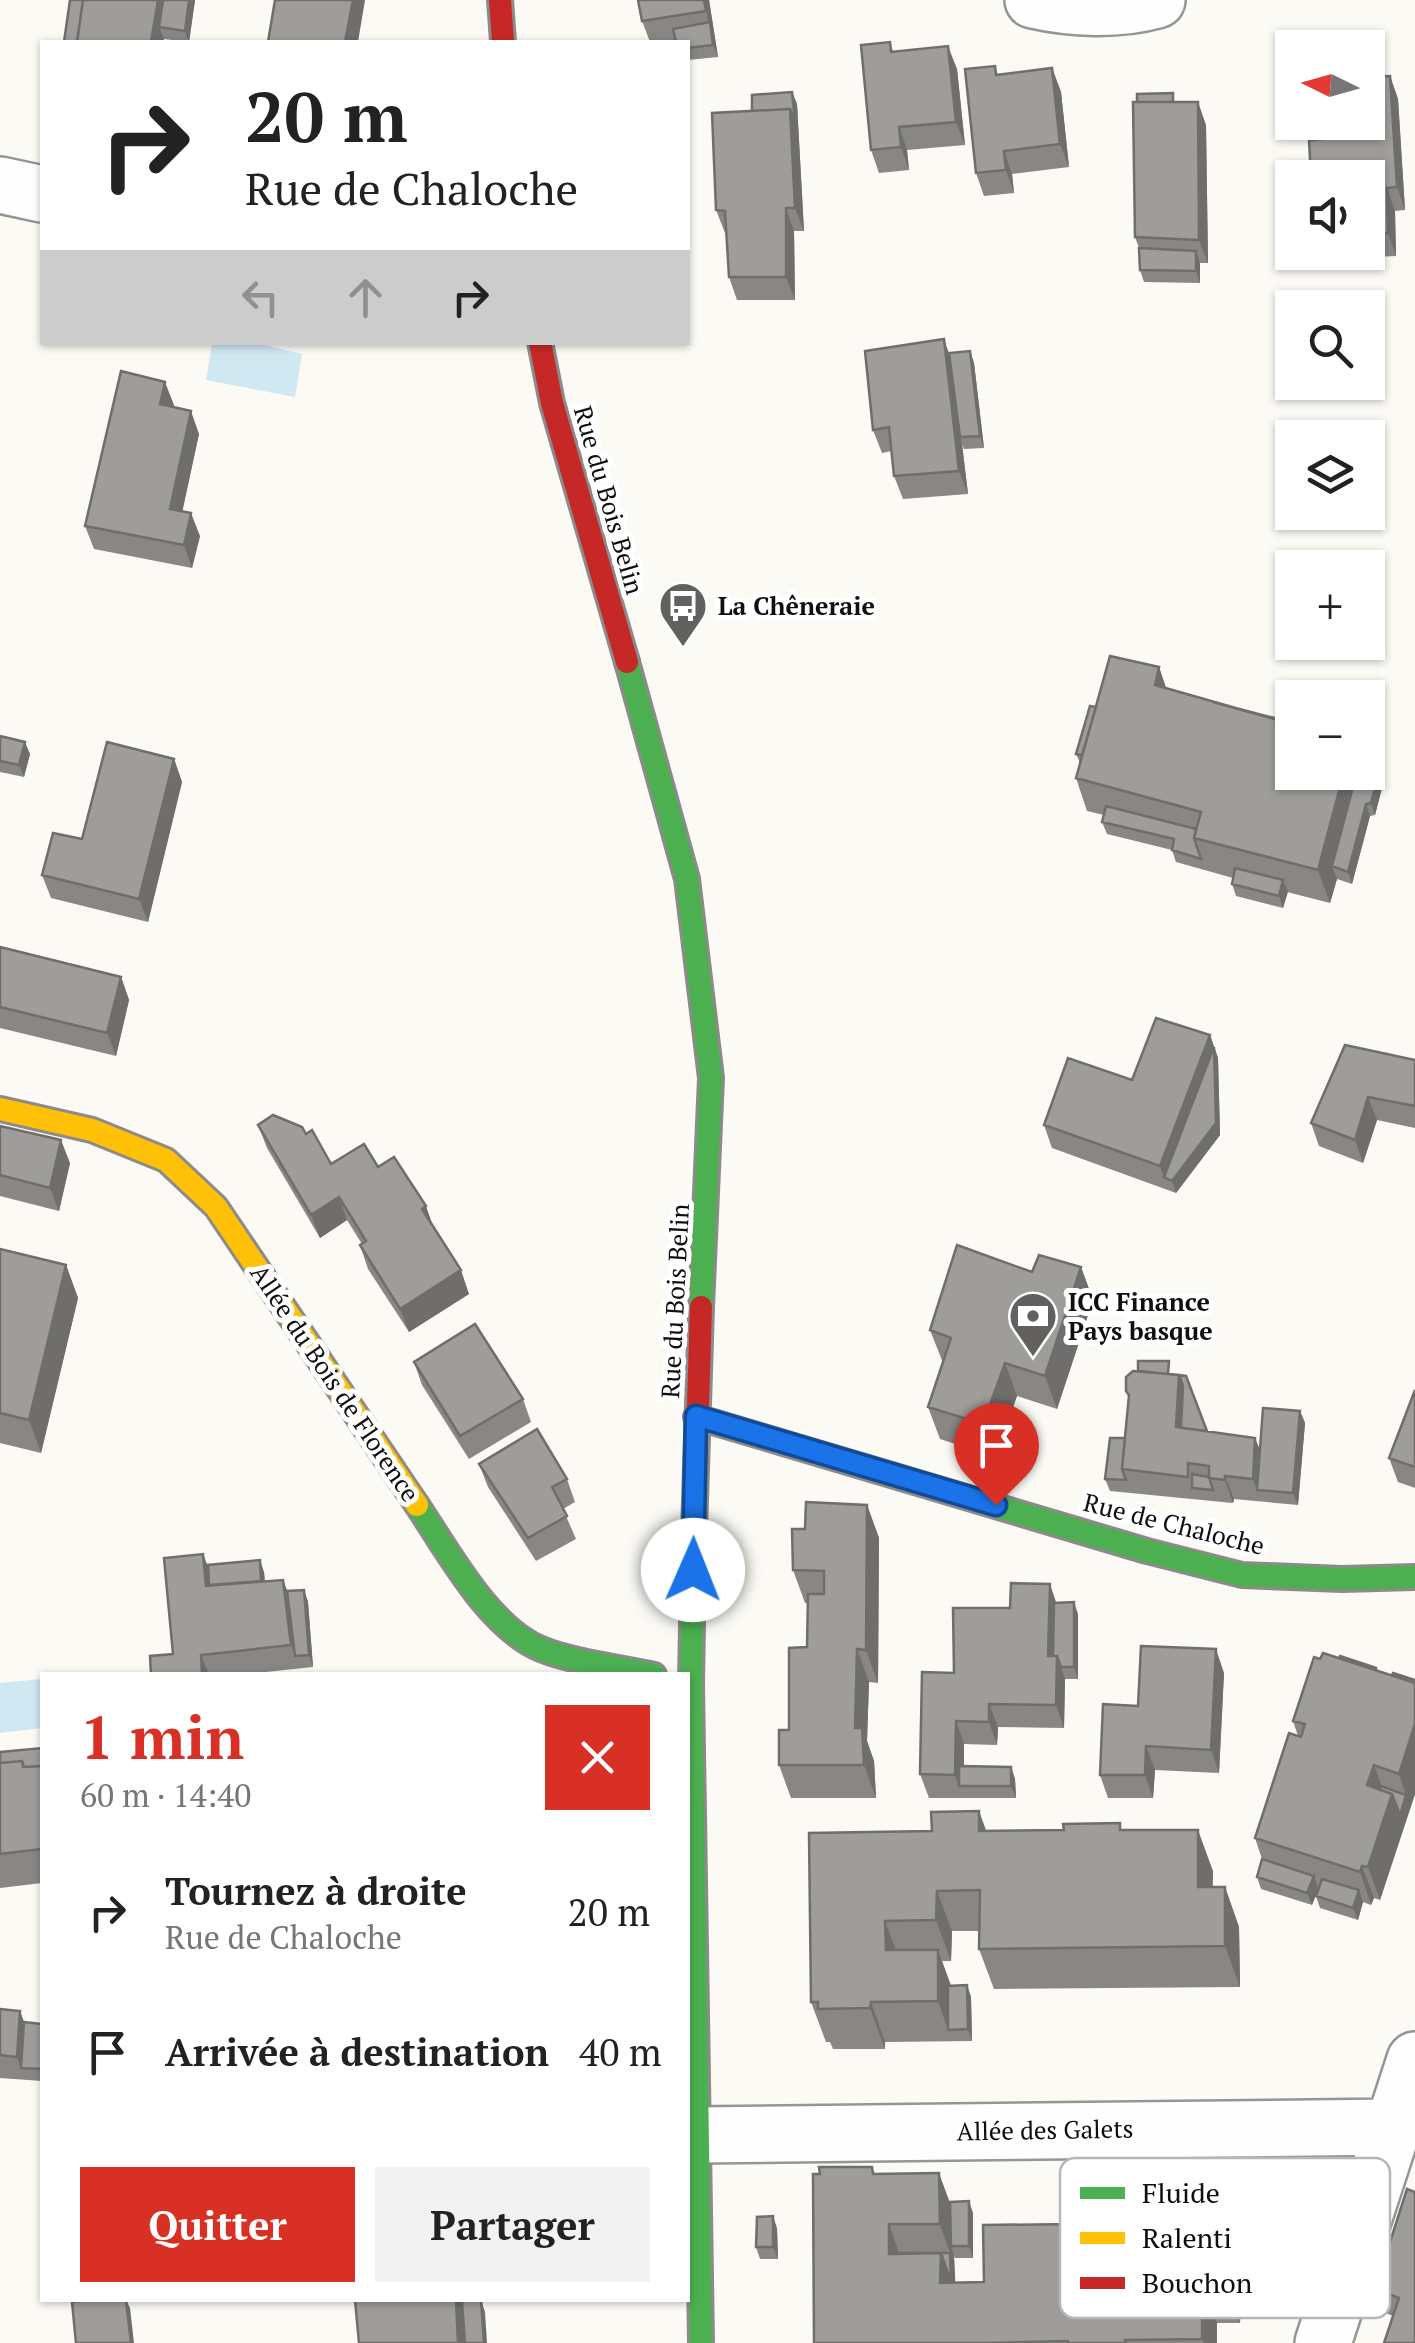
<!DOCTYPE html>
<html lang="fr">
<head>
<meta charset="utf-8">
<style>
  body { margin:0; font-family:"PT Serif",serif; background:#f2f2f2; color:#222; height:100vh; display:flex; flex-direction:column; font-size:38px; white-space:nowrap }
  * { box-sizing:border-box; margin:0 }
  p { font-size:32px; color:#767676 }
  .icon { flex:none; width:55px; height:55px; fill:none; stroke:currentColor; stroke-width:2; stroke-linecap:round; stroke-linejoin:round }
  .map { position:relative; flex:1; overflow:hidden }
  .drawer { position:absolute; left:40px; top:1672px; width:650px; height:630px; display:flex; flex-direction:column; background:#fff; border-radius:0px; box-shadow:0 2px 8px #0004 }
  .drawer>* { flex:none }
  .top-card { position:absolute; left:40px; top:40px; width:650px; height:305px; border-radius:0px; box-shadow:0 2px 8px #0004; background:#fff; color:#222; overflow:hidden }
  .needle { width:65px; rotate:275deg }
  .tools { position:absolute; left:1275px; top:30px; display:grid; gap:20px }
  .tools a { display:grid; place-items:center; width:110px; height:110px; border-radius:0px; background:#fff; box-shadow:0 2px 8px #0004; font-size:50px }
  .pin { position:absolute; display:grid; place-items:center; width:85px; height:85px; color:#fff; margin:-102px -42px; border-radius:50% 50% 50% 0; rotate:-45deg; box-shadow:0 0 10px #0007 }
  .pin .icon { rotate:45deg }
  .me { position:absolute; width:110px; margin:-55px; rotate:1deg; stroke-linejoin:round; filter:drop-shadow(0 0 8px #0008) }
  .turn { display:flex; align-items:center; gap:35px; height:210px; padding:0 40px; font-size:45px }
  .turn .icon { width:130px; height:130px; stroke-width:2.5 }
  .turn b { display:block; font-size:70px; line-height:85px }
  .lanes { display:flex; align-items:center; height:95px; padding:0 40px; background:#0003; justify-content:center; gap:50px; direction:ltr }
  .lanes .off { opacity:.35 }
  .round { display:grid; place-items:center; flex:none; width:105px; height:105px; border-radius:0px; background:#f2f2f2 }
  .head { display:flex; align-items:center; justify-content:space-between; height:170px; padding:0 40px }
  h1 { font-size:60px; font-weight:600; line-height:75px; color:#d93025 }
  .primary-button { display:flex; gap:20px; margin-top:auto; padding:20px 40px }
  .primary-button a { flex:1; height:115px; border-radius:0px; background:#d93025; color:#fff; font-size:40px; font-weight:600; line-height:115px; text-align:center }
  .primary-button a+a { background:#f2f2f2; color:#222 }
  ul { padding:0; list-style:none }
  li { display:flex; align-items:center; gap:30px; height:140px; padding:0 40px }
  li div { flex:1 }
  li b { display:block; font-size:38px }
  li em { font-style:normal }
  .map>svg:first-child { display:block }
</style>
</head>
<body>
<div class="map">
<svg width="1415" height="2343" viewBox="0 0 1415 2343">
  <rect width="100%" height="100%" fill="#fbfaf5"/>
  <path fill="#d0e8f1" d="M212 343H256L302 354 295 397 206 380Z
    M42 1679V1728L0 1733V1683Z"/>
  <g fill="none" stroke-linecap="round" stroke-linejoin="round">
    <g stroke="#959593" stroke-width="60">
      <path id="street" d="M1033 0C1072 9 1118 11 1157 0
        M0 185 42 194
        M697 2135 1393 2127
        M1323 2343 1415 2060"/>
    </g>
    <g stroke="#8c8b89" stroke-width="28">
      <path id="fast" d="M627 662 687 879 711 1078 701 1307
        M696 1417 1147 1551 1242 1575 1342 1579 1415 1577
        M417 1505C448 1551 488 1627 541 1649 569 1661 622 1668 654 1675
        M693 1565 691 1684 701 2343"/>
    </g>
    <g stroke="#8c8b89" stroke-width="28">
      <path id="slow" d="M0 1109 92 1130 166 1160 216 1207 417 1505"/>
    </g>
    <g stroke="#8c8b89" stroke-width="28">
      <path id="jam" d="M500 0 503 42
        M540 342 552 403 627 662
        M693 1565 701 1307"/>
    </g>
    <use href="#street" stroke="#fefefe" stroke-width="55"/>
    <use href="#fast" stroke="#4caf50" stroke-width="22"/>
    <use href="#slow" stroke="#ffc107" stroke-width="22"/>
    <use href="#jam" stroke="#c62828" stroke-width="22"/>
  </g>
  <path fill="#898784" d="M70 0H195L189 42 164 39 163 42Z
    M638 0H709L718 57 688 60V42L675 40 650 42 642 21Z
    M890 42 893 51 957 69 965 145 907 150 909 170 879 173 871 150Z
    M995 66 998 75 1052 68 1061 92 1069 167 1012 174 1014 193 984 196 976 173Z
    M1390 76 1398 99 1405 210 1395 211 1396 256 1333 259 1331 252H1368V178L1313 140Z
    M792 92 797 104 804 231H794L795 300H737L729 277 726 234 725 233 716 210 752 111Z
    M1176 102 1206 125 1208 263H1200V283L1144 282 1140 270 1139 248 1135 237Z
    M970 351 974 363 984 448 964 449 962 444 968 494 903 499 894 476 892 451 882 453 873 430 949 353Z
    M174 405 173 407 199 434 182 511 200 536 192 568 94 549 85 526Z
    M1159 667 1166 688 1292 772 1378 776 1382 788 1375 815 1370 816 1352 884 1337 879 1330 903 1287 892 1283 908 1236 896 1232 884 1233 878 1176 862 1172 850 1107 834 1102 822 1104 815 1087 811 1076 778 1080 763 1076 754 1096 707Z
    M0 736 30 754 24 777 0 772Z
    M174 759 182 782 148 922 51 898 42 875Z
    M0 947 121 977 129 1000 116 1056 0 1028Z
    M1210 1035 1218 1058 1220 1135 1176 1193 1052 1148 1044 1125 1132 1080Z
    M1415 1060V1128L1377 1120 1363 1163 1319 1146 1311 1123Z
    M258 1125 306 1134 331 1164 378 1167 434 1228 469 1294 409 1332 368 1269 360 1245 362 1244 347 1220 320 1238 267 1148Z
    M0 1126 70 1163 59 1211 0 1196Z
    M0 1249 66 1265 78 1298 41 1453 0 1443Z
    M1081 1267 1093 1300 1057 1409 1017 1396 995 1457 940 1439 928 1407 943 1363 930 1330 1032 1272Z
    M414 1362 523 1399 531 1422 469 1459 422 1385Z
    M1173 1373 1207 1431 1255 1438 1260 1450 1300 1411 1305 1423 1298 1505 1234 1499 1233 1503 1110 1491 1105 1479 1125 1438 1129 1399 1126 1391Z
    M1415 1390V1488L1398 1482 1389 1458Z
    M479 1464 567 1479 575 1502 563 1509 576 1539 536 1561 488 1487Z
    M867 1505 879 1538 878 1683 869 1682 867 1741 874 1761 876 1798H791L779 1765 789 1730 807 1647V1603H805L793 1570 805 1529Z
    M208 1565 264 1572 265 1581 283 1580 287 1591 304 1590 308 1602 313 1667 236 1675H151L173 1654Z
    M1056 1603 1078 1614V1679H1065L1064 1728 998 1727 997 1745 964 1744V1766L1011 1767 1015 1779 1016 1798H929L920 1774 954 1673 1010 1608Z
    M1314 1657 1415 1794 1380 1900 1374 1898 1371 1905 1363 1902 1358 1920 1320 1908 1316 1896 1319 1888 1312 1905 1261 1889 1257 1877 1262 1859 1255 1838 1298 1736 1293 1721Z
    M1224 1673 1219 1773 1155 1770 1153 1798H1108L1100 1775 1138 1706Z
    M42 1748V1883L0 1888V1752Z
    M1123 1830 1213 1871 1212 1887H1225L1239 1927 1240 1987 994 1989 979 1949V1931H952L951 1961H942L951 1985H967L971 1997 972 2041 885 2042V2049H833L830 2042H826L811 2002 809 1833Z
    M0 2009 20 2011 24 2022 42 2024V2081L0 2078Z
    M872 2167 875 2174 950 2202 973 2213V2258H955L954 2256 955 2283 984 2282 1076 2224 1079 2233 1089 2244 1090 2268H1113L1228 2223 1243 2264 1240 2323H1217V2343H814Z
    M1415 2192V2343L1393 2316 1383 2312 1375 2289Z
    M777 2228 778 2259H760L756 2247Z"/>
  <path fill="#6f6e6c" d="M158 0H169L159 27 164 39 163 42H151Z
    M189 0H195L189 42 185 31Z
    M353 0H365L358 42H345Z
    M704 0H709L718 57 713 45Z
    M948 46 957 69 965 145 956 122Z
    M1052 68 1061 92 1069 167 1060 144Z
    M1390 76 1398 99 1405 210 1397 187Z
    M792 92 797 104 804 231 795 208 790 109Z
    M1198 102 1206 125 1208 263 1199 240Z
    M899 127 907 150 909 170 901 147Z
    M1004 151 1012 174 1014 193 1006 170Z
    M1387 188 1395 211 1396 256 1388 233Z
    M786 208 794 231 795 300 786 277Z
    M1196 251 1200 263V283L1196 271Z
    M944 339 952 362 960 437 962 444 968 494 959 471Z
    M970 351 974 363 984 448 980 436Z
    M165 382 174 405 169 428 160 404Z
    M191 411 199 434 178 532 170 509Z
    M191 513 200 536 192 568 184 545Z
    M1159 667 1170 700 1155 685Z
    M1368 721 1374 739 1368 764Z
    M25 742 30 754 24 777 19 765Z
    M174 759 182 782 148 922 139 899Z
    M1344 772H1365L1332 866 1337 879 1330 903 1318 870Z
    M1378 776 1382 788 1375 815 1371 803Z
    M1366 804 1370 816 1352 884 1348 872Z
    M1283 880 1288 892 1283 908 1279 896Z
    M121 977 129 1000 116 1056 107 1033Z
    M1210 1035 1218 1058 1220 1135 1176 1193 1172 1181 1164 1177 1160 1166Z
    M1368 1097 1377 1120 1363 1163 1355 1140Z
    M61 1140 70 1163 59 1211 50 1188Z
    M339 1197 347 1220 320 1238 311 1215Z
    M426 1206 434 1229 422 1209Z
    M66 1265 78 1298 41 1453 29 1420Z
    M1081 1267 1093 1300 1057 1409 1045 1376Z
    M461 1270 469 1294 409 1332 400 1309Z
    M1005 1363 1017 1396 995 1457 983 1424Z
    M1179 1375 1187 1398 1180 1438 1176 1427Z
    M1300 1411 1305 1423 1298 1505 1293 1493Z
    M1255 1438 1264 1461 1257 1490 1253 1479Z
    M1225 1476 1234 1499 1233 1503 1225 1480Z
    M867 1505 879 1538 878 1683 866 1650Z
    M203 1554 212 1577 210 1597 206 1586Z
    M260 1560 264 1572 266 1605 262 1593Z
    M283 1580 292 1603 295 1656 291 1645Z
    M1050 1584 1058 1608 1057 1656 1065 1679 1064 1728 1056 1705 1048 1656Z
    M304 1590 308 1602 313 1667 309 1655Z
    M1074 1602 1078 1614V1679L1074 1667Z
    M857 1649 869 1682 867 1741 874 1761 876 1798 864 1765 855 1728Z
    M1216 1649 1224 1673 1219 1773 1211 1750Z
    M201 1655 209 1675H202Z
    M989 1704 998 1727 997 1745 989 1722Z
    M956 1721 964 1744V1786H959L955 1775Z
    M1415 1724V1794L1404 1827 1400 1815 1406 1795 1399 1774Z
    M1146 1746 1155 1770 1153 1798 1145 1775Z
    M1374 1765 1386 1798 1367 1785Z
    M1011 1767 1015 1779 1016 1798 1011 1786Z
    M1392 1794 1404 1827 1380 1900 1368 1867Z
    M979 1811 994 1852 979 1831Z
    M1198 1830 1213 1871 1212 1928 1198 1887Z
    M1362 1866 1374 1898 1371 1905 1360 1872Z
    M1314 1876 1318 1888 1312 1905 1307 1893Z
    M1225 1887 1239 1927 1240 1987 1225 1946Z
    M1359 1890 1363 1902 1358 1920 1353 1908Z
    M937 1891 952 1931 951 1961 936 1920Z
    M885 1921 900 1961 886 1950Z
    M938 1950 952 1990 948 2030 938 2001Z
    M967 1985 971 1997 972 2041 968 2029Z
    M871 2002 885 2042V2049L870 2008Z
    M20 2011 28 2034 21 2068 17 2057Z
    M939 2173 954 2214 951 2246 954 2256 956 2294 940 2283 941 2253H950L940 2224Z
    M969 2201 973 2213V2258L969 2246Z
    M773 2216 777 2228 778 2259 773 2247Z
    M1228 2223 1243 2264 1240 2323 1226 2282Z
    M889 2224 903 2265 889 2254Z
    M1076 2224 1086 2252 1085 2232 1089 2244 1090 2308 1076 2268Z
    M1202 2282 1217 2323V2343H1204L1202 2339Z
    M126 2300 130 2308 134 2343H131Z
    M456 2300H462L466 2313 468 2343H458Z
    M481 2300 485 2312 487 2343H484Z"/>
  <path fill="#9f9d9a" stroke="#6f6e6c" stroke-width="2.5" d="M70 0H83L77 42H64Z
    M83 0H158L151 42H77Z
    M163 0H189L185 31 159 27Z
    M275 0H353L345 42H268Z
    M638 0H704L706 11 642 21Z
    M710 22 713 45 688 48V42H676L673 29Z
    M890 42 891 52 948 46 956 122 899 127 901 147 871 150 861 45Z
    M995 66 996 75 1052 68 1060 144 1004 151 1006 170 976 173 965 69Z
    M1390 76 1397 187 1387 188 1388 233H1368V178H1311L1309 140 1322 139 1320 122H1368V77Z
    M792 92 795 121 790 109 752 111V95Z
    M1173 93V102H1137V94Z
    M1133 102H1198L1199 240 1135 237Z
    M790 109 795 208H786V277H729L725 211 716 210 712 113Z
    M1312 122H1320L1322 139 1313 140Z
    M1139 248 1196 251V271L1140 270Z
    M944 339 959 471 894 476 889 427 873 430 865 351Z
    M970 351 980 436 960 437 949 353Z
    M121 371 165 382 160 404 191 411 170 509 191 513 184 545 85 526Z
    M1110 656 1159 667 1155 685 1278 720 1288 687 1329 698H1292V772H1344L1318 870 1194 838 1201 812 1076 778Z
    M1213 702 1278 719V720Z
    M1090 706 1096 707 1082 755 1076 754Z
    M0 736 25 742 19 765 0 761Z
    M107 742 174 759 139 899 42 875 53 833 82 839Z
    M1357 772 1378 776 1371 803 1366 804 1348 872 1332 866Z
    M1106 806 1196 829 1194 838 1201 859 1172 850 1174 839 1102 822Z
    M1235 868 1283 880 1279 896 1232 884Z
    M0 947 121 977 107 1033 0 1007Z
    M1156 1018 1210 1035 1160 1166 1044 1125 1068 1058 1132 1080Z
    M1345 1045 1415 1060V1106L1368 1097 1355 1140 1311 1123Z
    M1214 1047 1216 1123 1172 1181 1164 1177Z
    M273 1115 302 1127 306 1134 312 1130 331 1164 364 1144 378 1167 394 1157 426 1206 422 1209 461 1270 400 1309 360 1245 366 1241 339 1197 311 1215 258 1125Z
    M0 1126 61 1140 50 1188 0 1175Z
    M957 1245 1032 1272 1039 1255 1081 1267 1045 1376 1005 1363 983 1424 928 1407 951 1338 930 1330Z
    M0 1249 66 1265 29 1420 0 1413Z
    M475 1324 523 1399 460 1436 414 1362Z
    M1138 1361H1169L1168 1374 1138 1371Z
    M1133 1371 1179 1375 1176 1427 1255 1438 1253 1479 1225 1476V1480L1209 1478V1466L1188 1463V1477L1122 1469 1129 1395 1126 1391V1377Z
    M1179 1375 1186 1376 1207 1431 1181 1428 1183 1386Z
    M1415 1390V1467L1389 1458Z
    M1263 1408 1300 1411 1293 1493 1257 1490Z
    M537 1429 567 1479 552 1487 567 1516 528 1538 479 1464Z
    M1110 1438H1125L1122 1469 1126 1480 1105 1479Z
    M1192 1474 1209 1477 1213 1490 1192 1488Z
    M806 1502 867 1505 866 1650 857 1649 855 1728H862L864 1765H779V1730H789V1648L807 1647 808 1594H824V1571L793 1570 792 1529H805Z
    M203 1554 206 1586 283 1580 291 1645 201 1655 202 1675H151L150 1656 173 1654 164 1558Z
    M260 1560 261 1581 209 1585 208 1565Z
    M1011 1583 1050 1584 1048 1656H1057L1056 1705 989 1704V1722L956 1721 955 1775 920 1774 922 1672 954 1673 953 1608H1010Z
    M304 1590 309 1655 295 1656 287 1591Z
    M1074 1602V1667H1061L1057 1656H1053L1054 1603Z
    M1141 1646 1216 1649 1211 1750 1146 1746 1145 1775H1100L1103 1704 1138 1706Z
    M1323 1653 1415 1683V1724L1399 1774 1374 1765 1367 1785 1392 1794 1368 1867 1362 1866 1360 1872 1255 1838 1289 1733 1301 1737 1305 1724 1293 1721 1314 1657 1320 1659Z
    M1340 1656 1376 1668V1670L1339 1658Z
    M1393 1673 1415 1680V1683L1392 1675Z
    M42 1748V1766L24 1767 22 1761 0 1763V1752Z
    M22 1761 23 1767 42 1766V1849L0 1854V1763Z
    M959 1766 1011 1767V1786H959Z
    M1381 1786 1406 1795 1400 1815 1392 1794 1380 1790Z
    M979 1811V1831L1064 1830 1063 1824 1120 1823V1830H1198V1887H1225V1946L979 1949 980 1890 937 1891 936 1920 885 1921 886 1950H938V2001L871 2002 870 2008 818 2009V2002H811L809 1833 932 1831 931 1812Z
    M1262 1859 1314 1876 1307 1893 1257 1877Z
    M1322 1879 1359 1890 1353 1908 1316 1896Z
    M967 1985 968 2029 948 2030V1986Z
    M0 2009 20 2011 17 2057 0 2055Z
    M24 2022 42 2024V2069L21 2068Z
    M819 2167H872L873 2174 939 2173 940 2224H889V2254L941 2253 940 2283 984 2282 983 2225 1076 2224V2268H1113L1112 2223H1228L1226 2282H1202V2339L1125 2340V2343H1068V2341L983 2343H814L813 2174H820Z
    M1407 2189 1415 2192V2343H1384L1399 2298 1375 2289Z
    M969 2201V2246H951L950 2202Z
    M773 2216V2247H756L757 2217Z
    M899 2253H950L951 2282 941 2253 899 2254Z
    M87 2300H126L131 2343H76L72 2302Z
    M355 2300H456L458 2343H359Z
    M481 2300 484 2343H465L462 2301Z"/>
  <g fill="none" stroke-linecap="round" stroke-linejoin="round">
    <g stroke="#114b97" stroke-width="25">
      <path id="route" d="M693 1570 696 1416 996 1505"/>
    </g>
    <use href="#route" stroke="#1a73e8" stroke-width="18"/>
  </g>
  <defs>
    <g id="bus-pin" transform="scale(2.5)"><path d="M0 17L-7.5 6A9.5 9.5 0 1 1 7.5 6Z" fill="#626160" stroke="#fff"/><path d="M-5-6H5V4H4V6H2V4H-2V6H-4V4H-5ZM-3.5-4V0h7V-4ZM-3.5 1.2v1.5H-2V1.2ZM2 1.2v1.5H3.5V1.2Z" fill="#fff"/></g>
    <g id="bank-pin" transform="scale(2.5)"><path d="M0 17L-7.5 6A9.5 9.5 0 1 1 7.5 6Z" fill="#626160" stroke="#fff"/><path d="M-6-4H6V4H-6ZM0-2.3a2.3 2.3 0 1 0 0 4.6a2.3 2.3 0 1 0 0-4.6Z" fill="#fff"/></g>
  </defs>
  <g fill-rule="evenodd">
    <use href="#bus-pin" x="683" y="606"/>
    <use href="#bank-pin" x="1033" y="1316"/>
  </g>
  <g text-anchor="middle" stroke-width="10" stroke-linejoin="round" paint-order="stroke">
    <g font-size="25" fill="#0f0f0f" stroke="#fff">
      <text transform="translate(609 500) rotate(74)" y="9">Rue du Bois Belin</text>
      <text transform="translate(675 1301) rotate(-87)" y="9">Rue du Bois Belin</text>
      <text transform="translate(335 1383) rotate(56)" y="9">Allée du Bois de Florence</text>
      <text transform="translate(1174 1524) rotate(14)" y="9">Rue de Chaloche</text>
      <text transform="translate(1045 2130) rotate(-1)" y="9">Allée des Galets</text>
    </g>
    <g font-size="25" font-weight="bold" fill="#0f0f0f" stroke="#fff" text-anchor="start">
      <text x="718" y="615">La Chêneraie</text>
      <text x="1068" y="1311">ICC Finance<tspan x="1068" dy="29">Pays basque</tspan></text>
    </g>
  </g>
  <rect x="1060" y="2158" width="330" height="160" rx="15" fill="#fff" stroke="#b7b7b7" stroke-width="2.5"/>
  <rect x="1080" y="2187" width="45" height="12" fill="#4caf50"/>
  <rect x="1080" y="2232" width="45" height="12" fill="#ffc107"/>
  <rect x="1080" y="2277" width="45" height="12" fill="#c62828"/>
  <g font-size="28" fill="#0f0f0f">
    <text x="1142" y="2203">Fluide</text>
    <text x="1142" y="2248">Ralenti</text>
    <text x="1142" y="2293">Bouchon</text>
  </g>
</svg>
<div class="tools">
<a><svg class="needle" viewBox="-14 -14 28 28"><path d="M0-13l5 13h-10z" fill="#e53935"/><path d="M0 13l5-13h-10z" fill="#767676"/></svg></a>
<a><svg class="icon" aria-label="sound" viewBox="0 0 24 24"><path d="M4 9h4l5-4v14l-5-4H4zM17 9q2 3 0 6"/></svg></a>
<a><svg class="icon" aria-label="search" viewBox="0 0 24 24"><circle cx="10" cy="10" r="6"/><path d="M15 15l6 6"/></svg></a>
<a><svg class="icon" aria-label="layers" viewBox="0 0 24 24"><path d="M12 4l9 5-9 5-9-5zM3 14l9 5 9-5"/></svg></a>
<a>+</a>
<a>−</a>
</div>
<div class="pin" style="left:996px;top:1505px;background:#d93025"><svg class="icon" aria-label="arrive" viewBox="0 0 24 24"><path d="M6 21V4h12l-3 4 3 4H6"/></svg></div>
<svg class="me" style="left:693px;top:1570px" viewBox="-20 -20 40 40"><circle r="19" fill="#fff"/><path d="M0-13L10 11 0 6-10 11z" fill="#1a73e8"/></svg>
<div class="top-card">
<div class="turn"><svg class="icon" aria-label="right" viewBox="0 0 24 24"><path d="M7 20v-9h11M14 6l5 5-5 5"/></svg><div><b>20 m</b>Rue de Chaloche</div></div>
<div class="lanes"><svg class="icon off" aria-label="left" viewBox="0 0 24 24"><path d="M17 20v-9H6M10 6l-5 5 5 5"/></svg><svg class="icon off" aria-label="ahead" viewBox="0 0 24 24"><path d="M12 20V5M6 11l6-6 6 6"/></svg><svg class="icon" aria-label="right" viewBox="0 0 24 24"><path d="M7 20v-9h11M14 6l5 5-5 5"/></svg></div>
</div>
<section class="drawer">
<div class="head"><div><h1>1 min</h1><p>60 m · 14:40</p></div><a class="round" style="background:#d93025;color:#fff"><svg class="icon" aria-label="close" viewBox="0 0 24 24"><path d="M6 6l12 12M18 6L6 18"/></svg></a></div>
<ul>
<li><svg class="icon" aria-label="right" viewBox="0 0 24 24"><path d="M7 20v-9h11M14 6l5 5-5 5"/></svg><div><b>Tournez à droite</b><p>Rue de Chaloche</p></div><em>20 m</em></li>
<li><svg class="icon" aria-label="arrive" viewBox="0 0 24 24"><path d="M6 21V4h12l-3 4 3 4H6"/></svg><div><b>Arrivée à destination</b></div><em>40 m</em></li>
</ul>
<div class="primary-button"><a>Quitter</a><a>Partager</a></div>
</section>
</div>
</body>
</html>
